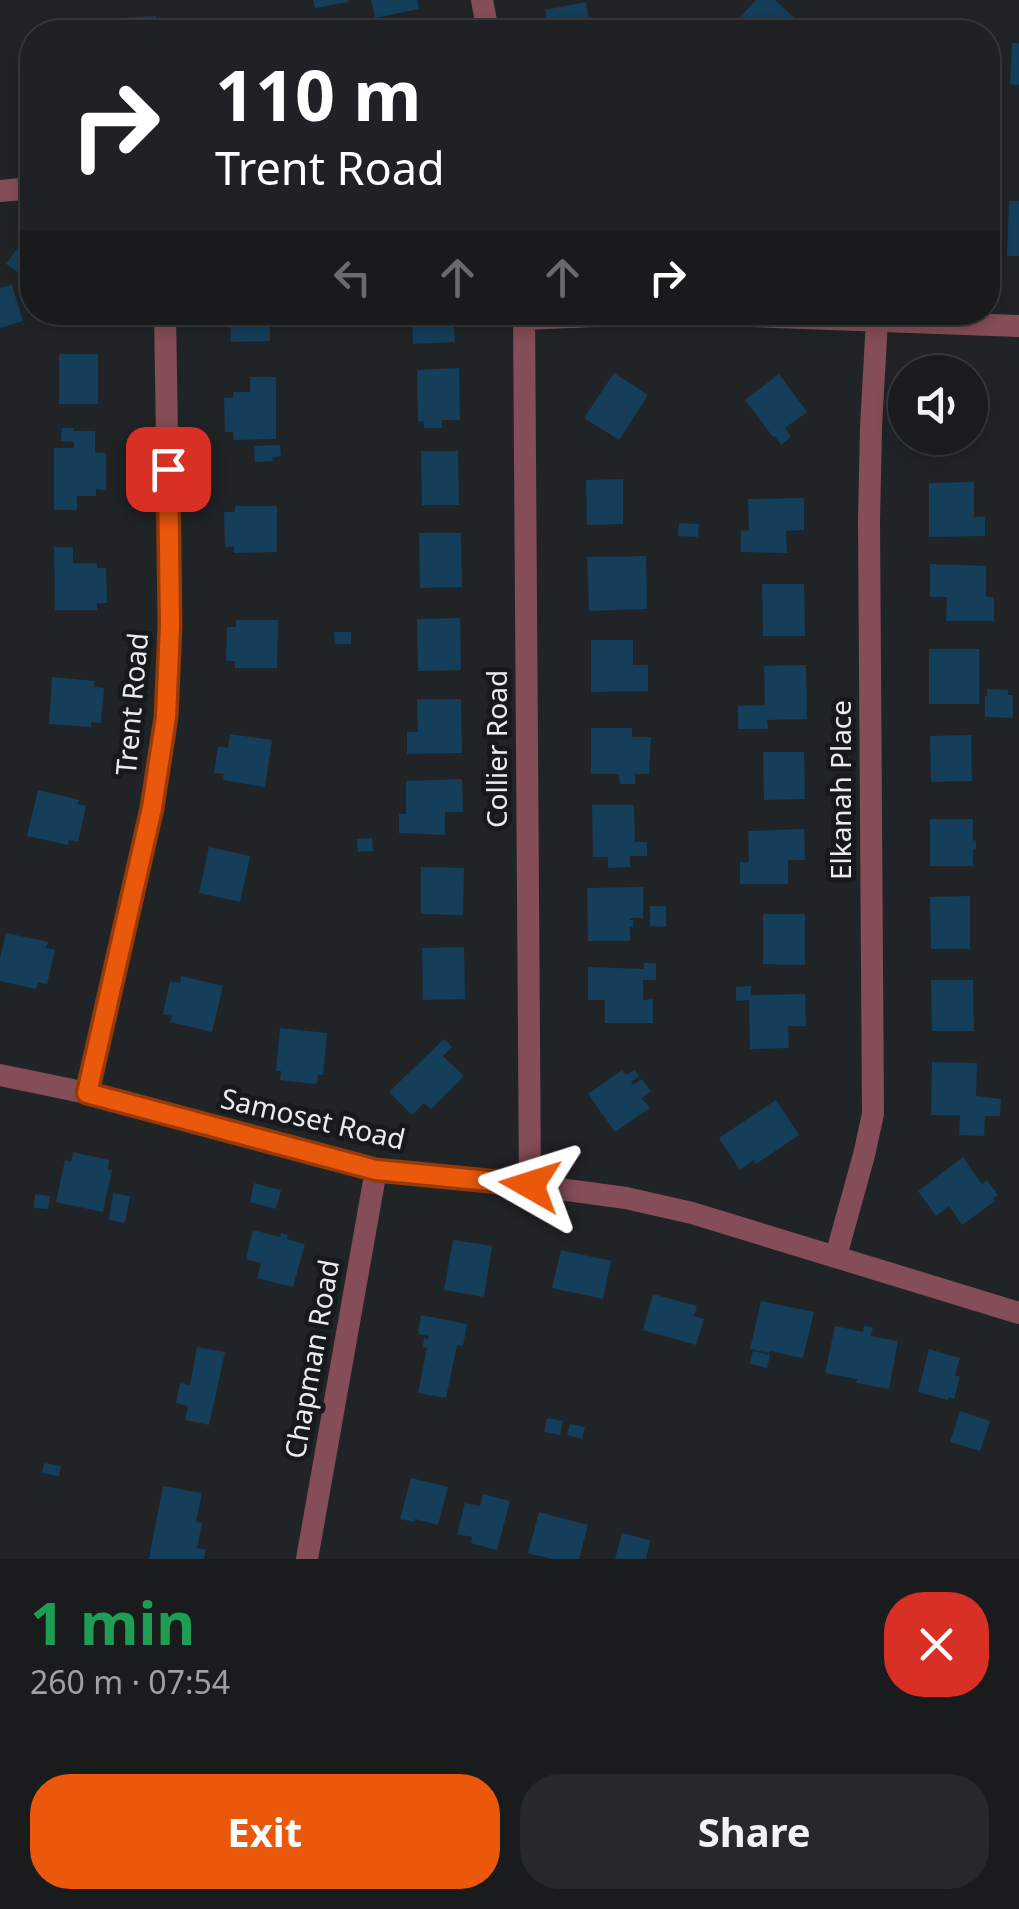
<!DOCTYPE html>
<html lang="en">
<head>
<meta charset="utf-8">
<style>
  body { margin:0; font-family:"Noto Sans",sans-serif; background:#262829; color:#f1f3f6; height:100vh; display:flex; flex-direction:column; font-size:38px; white-space:nowrap }
  * { box-sizing:border-box; margin:0 }
  p { font-size:32px; color:#9fa1a3 }
  .icon { flex:none; width:55px; height:55px; fill:none; stroke:currentColor; stroke-width:2; stroke-linecap:round; stroke-linejoin:round }
  .map { position:relative; height:1559px; overflow:hidden }
  .side { display:flex; flex-direction:column; background:#191b1c; flex:1 }
  .side>* { flex:none }
  .banner { position:absolute; left:20px; top:20px; width:980px; height:305px; border-radius:40px; box-shadow:0 5px 15px #0003,0 0 0 2px #37393b; background:#202124; color:#fff; overflow:hidden }
  .tools { position:absolute; left:888px; top:355px; display:grid; gap:20px }
  .tools a { display:grid; place-items:center; width:100px; height:100px; border-radius:50%; background:#191b1c; box-shadow:0 5px 15px #0003,0 0 0 2px #37393b; font-size:50px }
  .pin { position:absolute; display:grid; place-items:center; width:85px; height:85px; color:#fff; margin:-42px; border-radius:20px; box-shadow:0 5px 15px #0006 }
  .me { position:absolute; width:110px; margin:-55px; rotate:276deg; stroke-linejoin:round; filter:drop-shadow(0 0 8px #0008) }
  .turn { display:flex; align-items:center; gap:35px; height:210px; padding:0 30px; font-size:45px }
  .turn .icon { width:130px; height:130px; stroke-width:2.5 }
  .turn b { display:block; font-size:70px; line-height:85px }
  .lanes { display:flex; align-items:center; height:95px; padding:0 30px; background:#0003; justify-content:center; gap:50px; direction:ltr }
  .lanes .off { opacity:.35 }
  .round { display:grid; place-items:center; flex:none; width:105px; height:105px; border-radius:40px; background:#262829 }
  .head { display:flex; align-items:center; justify-content:space-between; height:170px; padding:0 30px }
  h1 { font-size:60px; font-weight:700; line-height:75px; color:#1e9e55 }
  .primary-button { display:flex; gap:20px; margin-top:auto; padding:20px 30px }
  .primary-button a { flex:1; height:115px; border-radius:40px; background:#ea580c; color:#fff; font-size:40px; font-weight:700; line-height:115px; text-align:center }
  .primary-button a+a { background:#262829; color:#f1f3f6 }
  .map>svg:first-child { display:block }
</style>
</head>
<body>
<div class="map">
<svg width="1019" height="1559" viewBox="0 0 1019 1559">
  <rect width="100%" height="100%" fill="#212426"/>
  <path fill="#143e5a" d="M313 0H348L349 2 315 8Z
    M371 0H417L419 9 375 18Z
    M756 0H775L805 28 801 32H756L740 17Z
    M586 2 591 32H550L545 10Z
    M156 16 157 32H106L105 19Z
    M1012 43H1019V85L1010 84Z
    M32 60V93L18 69Z
    M1009 201H1019V256H1007Z
    M22 242 32 249V290L21 282 25 277 6 264Z
    M12 285 23 321 0 328V288Z
    M230 312H270V341L231 342Z
    M400 312H453L455 342 413 344 412 321 400 322Z
    M59 354H98V404H59Z
    M459 368 460 420H442V428H424V421L418 422 417 370Z
    M614 373 648 395 619 440 584 418Z
    M779 374 807 412 785 428 791 437 781 445 775 436 773 437 745 400Z
    M250 377H276V439L234 440 233 432H225L224 398H233V392H250Z
    M970 390 986 399 970 429Z
    M62 428H74V431H95V453H106V490L96 489V496H77V510H54V448H74V442L61 441Z
    M941 438H966L960 448 954 444 948 455 935 448Z
    M280 445 281 456 272 457 273 461 255 462 254 446Z
    M421 451H458L459 505H422Z
    M623 479V524L587 525 586 480Z
    M974 482V517H985V536L929 537V483Z
    M804 498V530L786 531 787 553 741 552V531L749 530 748 499Z
    M235 506H277V552L234 553V546L225 547 224 512H235Z
    M679 523 699 524 698 537 678 536Z
    M419 533H461L462 587 420 588Z
    M54 547H73V563H97V568H106L107 603H97V610H55Z
    M646 556 647 609 589 611 587 557Z
    M930 564 986 566V597H994V621H946L947 597H930Z
    M762 584H804L805 636H763Z
    M460 618 461 670 418 671 417 619Z
    M236 620H278L277 668H235V661H226L227 627H236Z
    M334 632H351V644H335Z
    M591 640H633V665H648V691L591 692Z
    M929 649H979V704H929Z
    M806 665 807 719 767 720 768 729H738V706L765 705 764 666Z
    M52 677 95 681 94 687 104 688 101 723 91 722V727L49 724Z
    M987 689 1008 690V695H1013V718L985 717V696H987Z
    M417 699H461L462 753 407 754V732H418Z
    M591 728H632V737H651L649 774H635V784H620L619 774H591Z
    M230 734 272 740 265 787 223 780 224 774 214 773 218 746 228 748Z
    M971 735 972 781 931 782 930 736Z
    M763 752H804L805 799 764 800Z
    M462 779 463 812H445V835L399 833V814H406V781Z
    M38 790 79 800 77 804 86 806 78 842 69 840 68 845 27 836Z
    M592 805H634L635 842H647V856H630V867L608 868V857H593Z
    M930 819H973V840L976 841V849L973 850V866H930Z
    M804 829 805 860H788V884H740V862H749L748 831Z
    M372 838 373 851 358 852 357 839Z
    M209 847 250 856 240 902 199 893Z
    M421 867 464 868 463 915 421 914Z
    M643 887V918H630L629 920H633V927H630V941H588L587 888Z
    M970 896V949H931L930 897Z
    M650 906H666V927L650 926Z
    M763 914H805V965L763 964Z
    M6 933 48 942 46 948 55 950 47 984 38 982 36 989 0 981V958Z
    M464 947 465 999 423 1000 422 948Z
    M644 963H656V980H643V1000L653 999V1023H605V1000H588V967L644 969Z
    M181 976 223 986 212 1032 170 1022 172 1016 163 1014 170 981 180 983Z
    M931 980H973L974 1031H932Z
    M751 986V995L805 994 806 1026H788L789 1048 750 1049 749 1000 736 1001V987Z
    M280 1028 327 1033 323 1075H318L317 1084 280 1080 281 1071H276Z
    M444 1039 452 1047 443 1056 464 1076 431 1109 424 1103 412 1115 389 1092Z
    M932 1062 977 1063 976 1096 1001 1099 1000 1116H985L984 1136 959 1135 960 1115H931Z
    M622 1070 626 1075 635 1070 639 1076 631 1082 633 1085 642 1079 651 1091 642 1098 650 1108 615 1132 588 1094Z
    M776 1100 799 1135 756 1164 753 1160 740 1170 719 1138Z
    M73 1152 109 1160 108 1170H112L103 1212 56 1202 65 1160 71 1162Z
    M963 1157 982 1184 987 1180 998 1195 993 1199 995 1201 962 1225 949 1206 936 1216 918 1191Z
    M254 1183 281 1190 276 1209 250 1202Z
    M113 1193 130 1196 125 1223 109 1220Z
    M35 1194 50 1196 48 1209 34 1208Z
    M253 1230 280 1237 281 1233 288 1235 287 1239 305 1244 293 1287 257 1278 261 1263 246 1259Z
    M453 1240 492 1246 484 1297 444 1290Z
    M561 1250 611 1261 603 1299 552 1288Z
    M653 1294 697 1306 694 1316 704 1319 696 1345 643 1330Z
    M761 1301 814 1312 803 1358 770 1351 769 1353 750 1349Z
    M421 1315 467 1324 463 1346 457 1345 446 1398 418 1393 427 1348 423 1347 424 1338 428 1339 429 1336 418 1334Z
    M835 1326 863 1332 864 1326 873 1327 871 1336 898 1341 889 1389 856 1383 857 1379 825 1373Z
    M197 1347 225 1352 209 1425 185 1420 188 1406 176 1403 180 1383 190 1385Z
    M929 1349 960 1358 955 1375 960 1377 954 1399 949 1397 948 1400 918 1392Z
    M753 1351 770 1355 767 1368 750 1364Z
    M960 1411 990 1421 980 1451 950 1442Z
    M547 1418 563 1421 560 1435 544 1432Z
    M570 1424 585 1427 582 1439 567 1435Z
    M44 1463 61 1466 59 1476 42 1473Z
    M411 1478 448 1487 438 1525 415 1519 414 1522 400 1519Z
    M163 1486 202 1493 196 1522 202 1523 197 1548 206 1550 204 1559H149Z
    M483 1494 510 1501 497 1550 471 1543 472 1537 457 1534 465 1503 480 1506Z
    M539 1512 588 1525 579 1559H551L528 1553Z
    M622 1533 650 1540 646 1559H615Z"/>
  <g fill="none" stroke-linecap="round" stroke-linejoin="round">
    <path stroke="#854d57" stroke-width="22" d="M482 0 488 32
      M0 191 32 188
      M524 312 530 1185
      M524 319 667 313 1019 326
      M0 1075 87 1093 376 1170 530 1185 626 1198 692 1213 1019 1313
      M87 1093 152 808 166 717 170 626 165 312
      M836 1256 864 1155 873 1114 869 521 871 427 877 320
      M307 1559 376 1170"/>
  </g>
  <g fill="none" stroke-linecap="round" stroke-linejoin="round">
    <g stroke="#983908" stroke-width="25">
      <path id="route" d="M168 469 170 626 166 717 152 808 87 1093 376 1170 530 1185"/>
    </g>
    <use href="#route" stroke="#ea580c" stroke-width="18"/>
  </g>
  <g text-anchor="middle" stroke-width="10" stroke-linejoin="round" paint-order="stroke">
    <g font-size="28" fill="#eaecee" stroke="#171a1c">
      <text transform="translate(132 704) rotate(-85)" y="10">Trent Road</text>
      <text transform="translate(497 749) rotate(-90)" y="10">Collier Road</text>
      <text transform="translate(841 790) rotate(-90)" y="10">Elkanah Place</text>
      <text transform="translate(313 1119) rotate(13)" y="10">Samoset Road</text>
      <text transform="translate(312 1359) rotate(-80)" y="10">Chapman Road</text>
    </g>
  </g>
</svg>
<div class="tools">
<a><svg class="icon" aria-label="sound" viewBox="0 0 24 24"><path d="M4 9h4l5-4v14l-5-4H4zM17 9q2 3 0 6"/></svg></a>
</div>
<div class="pin" style="left:168px;top:469px;background:#d93025"><svg class="icon" aria-label="arrive" viewBox="0 0 24 24"><path d="M6 21V4h12l-3 4 3 4H6"/></svg></div>
<svg class="me" style="left:530px;top:1185px" viewBox="-20 -20 40 40"><path d="M0-17L14 15 0 8-14 15z" fill="#ea580c" stroke="#fff" stroke-width="4"/></svg>
<div class="banner">
<div class="turn"><svg class="icon" aria-label="right" viewBox="0 0 24 24"><path d="M7 20v-9h11M14 6l5 5-5 5"/></svg><div><b>110 m</b>Trent Road</div></div>
<div class="lanes"><svg class="icon off" aria-label="left" viewBox="0 0 24 24"><path d="M17 20v-9H6M10 6l-5 5 5 5"/></svg><svg class="icon off" aria-label="ahead" viewBox="0 0 24 24"><path d="M12 20V5M6 11l6-6 6 6"/></svg><svg class="icon off" aria-label="ahead" viewBox="0 0 24 24"><path d="M12 20V5M6 11l6-6 6 6"/></svg><svg class="icon" aria-label="right" viewBox="0 0 24 24"><path d="M7 20v-9h11M14 6l5 5-5 5"/></svg></div>
</div>
</div>
<section class="side">
<div class="head"><div><h1>1 min</h1><p>260 m · 07:54</p></div><a class="round" style="background:#d93025;color:#fff"><svg class="icon" aria-label="close" viewBox="0 0 24 24"><path d="M6 6l12 12M18 6L6 18"/></svg></a></div>
<div class="primary-button"><a>Exit</a><a>Share</a></div>
</section>
</body>
</html>
